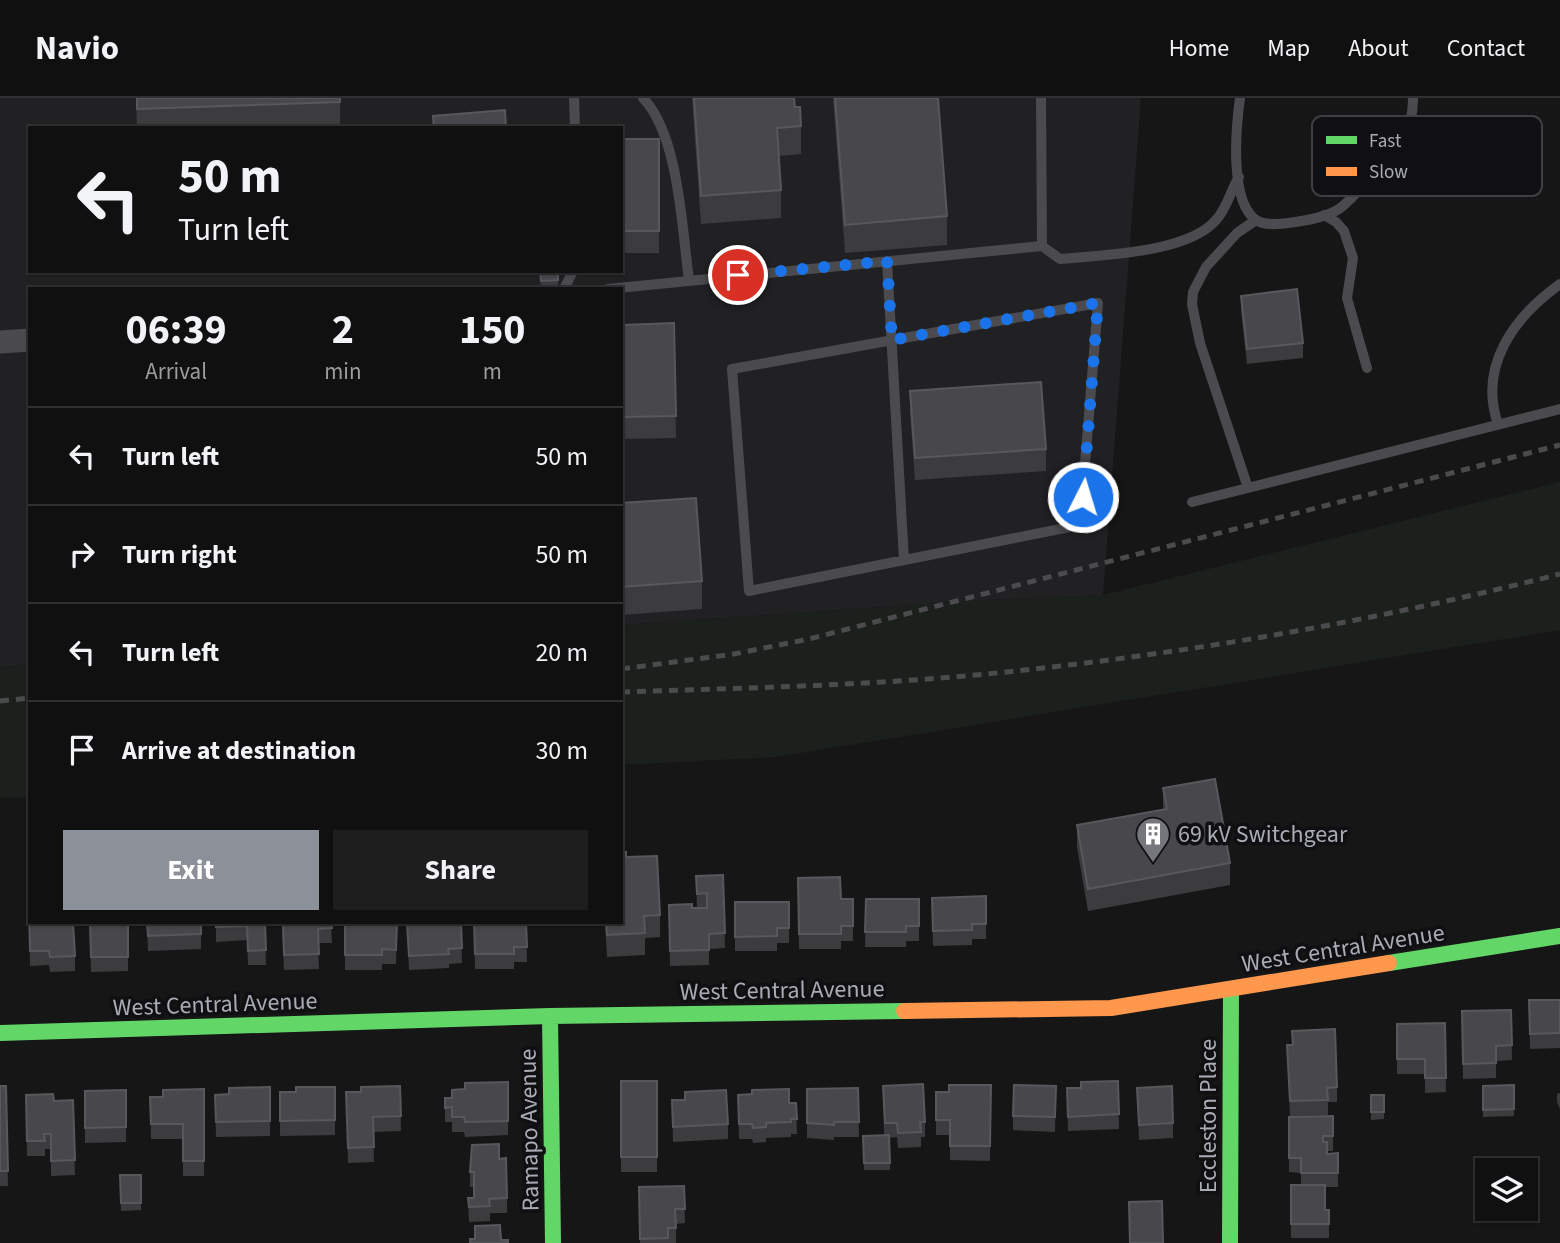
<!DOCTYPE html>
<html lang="en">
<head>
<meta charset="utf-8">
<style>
  body { margin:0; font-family:"Source Sans 3",sans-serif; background:#1e1e1e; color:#f1f3f6; height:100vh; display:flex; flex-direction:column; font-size:26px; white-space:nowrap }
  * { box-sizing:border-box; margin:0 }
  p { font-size:23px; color:#9c9d9f }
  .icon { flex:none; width:38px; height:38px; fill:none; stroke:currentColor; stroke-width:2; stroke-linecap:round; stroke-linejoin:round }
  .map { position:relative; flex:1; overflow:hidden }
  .panel { position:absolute; left:28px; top:189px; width:595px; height:637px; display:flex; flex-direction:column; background:#101010; border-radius:0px; box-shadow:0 2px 5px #0004,0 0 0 2px #303030 }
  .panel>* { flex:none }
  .hud { position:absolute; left:28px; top:28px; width:595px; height:147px; border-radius:0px; box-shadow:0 2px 5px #0004,0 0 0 2px #303030; background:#101010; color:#f1f3f6; overflow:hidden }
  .buttons { position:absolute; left:1475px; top:1060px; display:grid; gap:14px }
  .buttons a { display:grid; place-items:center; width:63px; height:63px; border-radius:0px; background:#101010; box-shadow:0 2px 5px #0004,0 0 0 2px #303030; font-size:35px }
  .pin { position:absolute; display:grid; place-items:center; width:60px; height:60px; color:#fff; margin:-30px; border:4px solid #fff; border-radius:50%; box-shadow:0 2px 7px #0007 }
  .me { position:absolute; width:77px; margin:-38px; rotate:5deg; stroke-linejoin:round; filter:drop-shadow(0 0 5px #0008) }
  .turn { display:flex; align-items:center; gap:24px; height:147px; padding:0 35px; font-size:32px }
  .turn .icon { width:91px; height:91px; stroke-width:2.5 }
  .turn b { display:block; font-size:49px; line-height:60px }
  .eta { display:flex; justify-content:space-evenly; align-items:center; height:119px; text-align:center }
  .eta b { font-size:42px; font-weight:700; line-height:49px }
  .cta { display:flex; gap:14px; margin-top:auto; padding:14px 35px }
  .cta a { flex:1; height:80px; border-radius:0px; background:#8c9099; color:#fff; font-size:28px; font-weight:700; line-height:80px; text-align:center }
  .cta a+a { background:#1e1e1e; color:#f1f3f6 }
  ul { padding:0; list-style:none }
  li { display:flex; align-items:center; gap:21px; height:98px; padding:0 35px; border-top:2px solid #303030 }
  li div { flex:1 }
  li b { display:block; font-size:26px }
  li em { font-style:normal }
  header { display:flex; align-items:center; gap:42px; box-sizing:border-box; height:98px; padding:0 35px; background:#101010; border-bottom:2px solid #303030 }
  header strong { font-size:33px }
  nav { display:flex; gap:38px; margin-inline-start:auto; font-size:24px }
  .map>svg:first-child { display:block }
</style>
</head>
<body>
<header>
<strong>Navio</strong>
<nav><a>Home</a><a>Map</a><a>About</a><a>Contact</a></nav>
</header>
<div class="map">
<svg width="1560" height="1145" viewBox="0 0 1560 1145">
  <rect width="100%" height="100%" fill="#161616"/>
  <path fill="#212023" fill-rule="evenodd" d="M0 0H1141L1103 497 987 502 621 527V191H30V567L0 569ZM30 30H621V173H30Z"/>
  <path fill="#1b201c" d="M1560 384V532L776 659 621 667V527L987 502 1103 497Z
    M30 567V699L0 700V569Z"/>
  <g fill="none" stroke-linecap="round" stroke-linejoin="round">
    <path stroke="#4b4b4f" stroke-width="10" d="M574 0 575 30
      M643 0C679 37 682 132 689 182
      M1240 0C1236 29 1229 103 1256 122 1265 128 1279 126 1288 125 1304 123 1325 120 1339 111 1348 105 1355 96 1362 89 1387 63 1414 39 1413 0
      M1324 117 1336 124 1344 133 1353 160 1347 200 1367 270
      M1042 148 1060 161C1102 157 1188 155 1216 122 1228 109 1230 93 1239 79
      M887 163 904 462
      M564 191 573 173
      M608 191 1042 148 1041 0
      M1098 205 1080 427 749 493 732 271Z
      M1498 326C1478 268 1514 219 1560 186
      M1248 390 1200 245 1192 206 1193 194 1206 169 1237 135 1256 122
      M1192 404 1560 311"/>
    <path stroke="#4b4b4f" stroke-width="23" d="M0 244 30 242"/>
    <path stroke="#63d668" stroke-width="16" d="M1389 865 1560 838
      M550 918 553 1145
      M0 935 550 918 904 913
      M1230 1145 1231 891"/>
    <path stroke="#ff974d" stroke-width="16" d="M904 913 1111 910 1389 865"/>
    <path stroke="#4b4b4d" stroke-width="5" stroke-dasharray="9 7" stroke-linecap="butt" d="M621 571 734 556 809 541 1560 347
      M621 594C739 590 858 588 976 577 1173 558 1368 525 1560 476
      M0 603 30 600"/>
  </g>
  <path fill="#3c3c3f" d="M136 0H340V26L239 30H137Z
    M692 0H794L795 9 801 28V56L779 58 781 92V120L701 126Z
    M833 0H938L947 118V147L845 155Z
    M621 41H659V155H621Z
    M317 173H357L318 176Z
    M540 173H558V190L541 191Z
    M1241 198 1303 245V260L1247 266 1241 212Z
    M674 225 676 340 621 341V227Z
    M910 293 1046 351V373L915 382 910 314Z
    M621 405 702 483V511L621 517Z
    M1163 690 1230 765V787L1088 813 1077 749V727L1163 711Z
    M626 759 660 817V839L645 840V857L607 859 605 824H621Z
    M723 777 725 850 709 851V867L670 868 669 807 697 810 696 778Z
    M798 780 841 801 853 828V843H841V851H799Z
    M986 798V841H972V847L933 848 932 800Z
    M866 801H919V843H906V849H865Z
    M735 804H789V845H777V853H735Z
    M29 810 75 858V873L50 874 49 867 30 868Z
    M90 824H128V873L91 874Z
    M147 824H201V851L148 853Z
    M216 824H265L266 867H248L247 842 216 844Z
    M282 824H331L332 845H318L319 871 284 872Z
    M345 824H397L396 866H382V872H345Z
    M461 824 462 865 449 866V870L409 872 407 825Z
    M474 824H526L527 864H514V871H475Z
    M1529 902H1560V950L1530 951Z
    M1511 912 1512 962 1496 963V980L1463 981 1462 913Z
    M1445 925 1446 994 1425 995V976H1397V926Z
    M1287 947 1337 989V1004H1328V1017L1290 1018Z
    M621 983H657V1074H621Z
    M1118 983 1119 1031 1068 1033 1067 990H1081Z
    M508 984V1037L465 1039 464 1034H452V1024H445V1000H452L465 991Z
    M991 987 990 1063 950 1062V1037H936V994H949Z
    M1514 987V1018L1483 1019V988Z
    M0 988H6L8 1088H0Z
    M400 988 401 1033 373 1034 374 1064 348 1065 346 994H361Z
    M883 988 925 1024V1039H921V1049L898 1050 897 1039 889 1040 890 1072H864L863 1038 884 1037Z
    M1056 988 1055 1034 1013 1032V1018Z
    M270 989V1038L216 1039 215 997 229 996Z
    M335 989V1037L280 1038V994H296Z
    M858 990 859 1039H834V1042L807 1040V991Z
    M1137 990 1173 1025V1040L1139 1042Z
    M204 991V1078H183V1041H151L150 999H163Z
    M126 992V1044L85 1045V993Z
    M1560 995V1011L1557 1004V996Z
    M26 997 54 1003 73 1002 75 1077 51 1078V1051H45V1058H27Z
    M738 997 789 1005H796L797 1036H791V1039L766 1040V1044L753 1045 752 1041H739Z
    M1371 997H1384V1021L1371 1022Z
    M672 1002 728 1026V1041L673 1044Z
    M1333 1018V1053H1327V1056L1338 1055V1089H1325V1112H1329V1140H1291V1087H1301V1075L1289 1074V1019Z
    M499 1061 507 1100V1115H490V1123L469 1124 468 1100H474V1089H470V1074Z
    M120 1077H141V1112L121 1113Z
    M684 1088 685 1125 676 1126V1145H640L639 1089Z"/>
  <path fill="#48484c" stroke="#57585c" stroke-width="2" d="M137 0H340V4L137 11Z
    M694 0H794L795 9H800L801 28 777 30 781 92 701 98Z
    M835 0H938L947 118 845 127Z
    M505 12 506 30H434L433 18Z
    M621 41H659V133H621Z
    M540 173H558V182L541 183Z
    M1297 191 1303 245 1247 251 1241 198Z
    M674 225 676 318 621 319V227Z
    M1041 284 1046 351 915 360 910 293Z
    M696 400 702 483 621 489V405Z
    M1215 681 1230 765 1088 791 1077 727 1167 711 1163 690Z
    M621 754H626V759L657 758 660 817 644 818 645 835 607 837 606 824H621Z
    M723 777 725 835 709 836V852L670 853 669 807 692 806V810H707V795L697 796 696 778Z
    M840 779 841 801H853V828H841V836H799L798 780Z
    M986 798V826H972V832L933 833 932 800Z
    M866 801H919V828H906V834H865Z
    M735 804H789V830H777V838L735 839Z
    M29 810H30V824H73L75 858 50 859 49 853H30Z
    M90 824H128V859H91Z
    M147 824H201V836L148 838Z
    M216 824H265L266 852 248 853 247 828 216 829Z
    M283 824H331L332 830 318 831 319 856 284 857Z
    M345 824H397L396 852 382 851V857H345Z
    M427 824H461L462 850 448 851 449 856 409 858 407 825Z
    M474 824H526L527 849H514V856H475Z
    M1529 902H1560V935L1530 936Z
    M1511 912 1512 947 1496 948V965L1463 966 1462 913Z
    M1445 925 1446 980H1425V961H1397V926Z
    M1335 931 1337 989 1327 990 1328 1002 1290 1003 1287 947H1293L1292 933Z
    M621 983H657V1059H621Z
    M1118 983 1119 1016 1068 1019 1067 990H1081V984Z
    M508 984V1023L465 1024 464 1019H452V1009L445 1010V1000H452V992L465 991V985Z
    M923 986 925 1024H920L921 1034 898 1035 897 1025H885L883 988Z
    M949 987H991L990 1048H950V1022H936V994H949Z
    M1014 987 1056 988 1055 1019 1013 1018Z
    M1514 987V1011L1483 1012V988Z
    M0 988H6L8 1073H0Z
    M400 988 401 1018 373 1019 374 1049 348 1050 346 994H361V989Z
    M1172 988 1173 1025 1139 1027 1137 990Z
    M270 989V1023L216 1024 215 997 229 996V990Z
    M296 989H335V1022L280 1023V994H296Z
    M858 990 859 1024H834V1027L807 1025V991Z
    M204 991V1063H183V1026H151L150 999H163V992Z
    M789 991V1005H796L797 1021H791V1024L766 1025V1029L753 1030 752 1026H739L738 997 752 996V992Z
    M126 992V1029L85 1030V993Z
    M726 992 728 1026 673 1029 672 1002H685V994Z
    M53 996 54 1003 73 1002 75 1062 51 1063V1036H44L45 1043H27L26 997Z
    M1371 997H1384V1014H1371Z
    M1333 1018V1038H1323V1044H1327V1056L1338 1055V1075H1301V1060H1289V1019Z
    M889 1037 890 1065H864L863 1038Z
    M499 1046V1061L506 1060 507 1100 489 1101 490 1108 469 1109 468 1100H474V1074H470L472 1047Z
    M120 1077H141V1105H121Z
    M1291 1087H1325V1112H1329V1126H1291Z
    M684 1088 685 1111H675L676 1130H668V1140L640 1141 639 1089Z
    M1162 1103 1163 1145H1130L1129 1104Z
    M500 1127 501 1142H508V1145H470V1141H475V1128Z"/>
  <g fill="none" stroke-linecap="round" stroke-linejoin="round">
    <path stroke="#1a73e8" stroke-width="12" stroke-dasharray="0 21.6" d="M738 177 887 163 892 242 1098 205 1083 399"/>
  </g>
  <defs>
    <g id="building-pin" transform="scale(1.75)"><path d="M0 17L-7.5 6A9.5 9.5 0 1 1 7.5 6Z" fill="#76777d" stroke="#101012"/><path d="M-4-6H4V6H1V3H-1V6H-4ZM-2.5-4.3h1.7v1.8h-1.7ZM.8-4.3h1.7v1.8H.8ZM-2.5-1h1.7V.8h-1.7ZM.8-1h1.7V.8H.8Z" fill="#fff"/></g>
  </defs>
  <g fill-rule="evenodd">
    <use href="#building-pin" x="1153" y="736"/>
  </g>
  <g text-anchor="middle" stroke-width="7" stroke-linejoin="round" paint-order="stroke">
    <g font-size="24" fill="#a9abb5" stroke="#101012" text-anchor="start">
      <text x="1178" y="744">69 kV Switchgear</text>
    </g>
    <g font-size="24" fill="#a9abb5" stroke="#101012">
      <text transform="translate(1343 850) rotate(-9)" y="8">West Central Avenue</text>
      <text transform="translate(782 892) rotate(-1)" y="8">West Central Avenue</text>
      <text transform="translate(215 906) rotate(-2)" y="8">West Central Avenue</text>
      <text transform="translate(1208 1018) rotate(-90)" y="8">Eccleston Place</text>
      <text transform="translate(529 1032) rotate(-91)" y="8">Ramapo Avenue</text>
    </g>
  </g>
  <rect x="1312" y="18" width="230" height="80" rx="10" fill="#101012" stroke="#3e3e43" stroke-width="2"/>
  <rect x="1326" y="38" width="31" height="8" fill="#63d668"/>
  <rect x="1326" y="69" width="31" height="9" fill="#ff974d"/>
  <g font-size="19" fill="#a9abb5">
    <text x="1369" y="49">Fast</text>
    <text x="1369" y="80">Slow</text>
  </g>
</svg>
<div class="buttons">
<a><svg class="icon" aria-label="layers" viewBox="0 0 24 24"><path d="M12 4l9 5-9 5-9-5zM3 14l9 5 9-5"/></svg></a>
</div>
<div class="pin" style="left:738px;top:177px;background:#d93025"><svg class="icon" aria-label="arrive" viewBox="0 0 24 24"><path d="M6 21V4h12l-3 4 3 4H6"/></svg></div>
<svg class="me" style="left:1083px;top:399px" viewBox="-20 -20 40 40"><circle r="17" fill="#1a73e8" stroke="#fff" stroke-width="3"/><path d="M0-11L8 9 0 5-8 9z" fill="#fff"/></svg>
<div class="hud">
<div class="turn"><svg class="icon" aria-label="left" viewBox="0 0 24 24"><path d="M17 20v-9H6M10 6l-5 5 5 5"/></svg><div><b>50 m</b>Turn left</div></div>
</div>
<section class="panel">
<div class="eta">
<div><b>06:39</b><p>Arrival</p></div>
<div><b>2</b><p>min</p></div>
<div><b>150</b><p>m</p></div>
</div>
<ul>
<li><svg class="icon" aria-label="left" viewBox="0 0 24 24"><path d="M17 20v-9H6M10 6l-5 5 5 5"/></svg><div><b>Turn left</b></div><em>50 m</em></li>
<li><svg class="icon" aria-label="right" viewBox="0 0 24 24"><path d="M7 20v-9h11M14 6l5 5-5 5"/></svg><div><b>Turn right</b></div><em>50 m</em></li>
<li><svg class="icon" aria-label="left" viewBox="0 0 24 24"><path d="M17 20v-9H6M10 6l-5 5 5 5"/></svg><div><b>Turn left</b></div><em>20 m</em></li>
<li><svg class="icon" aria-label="arrive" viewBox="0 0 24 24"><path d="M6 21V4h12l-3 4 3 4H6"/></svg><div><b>Arrive at destination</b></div><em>30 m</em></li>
</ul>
<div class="cta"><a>Exit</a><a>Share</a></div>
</section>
</div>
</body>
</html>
